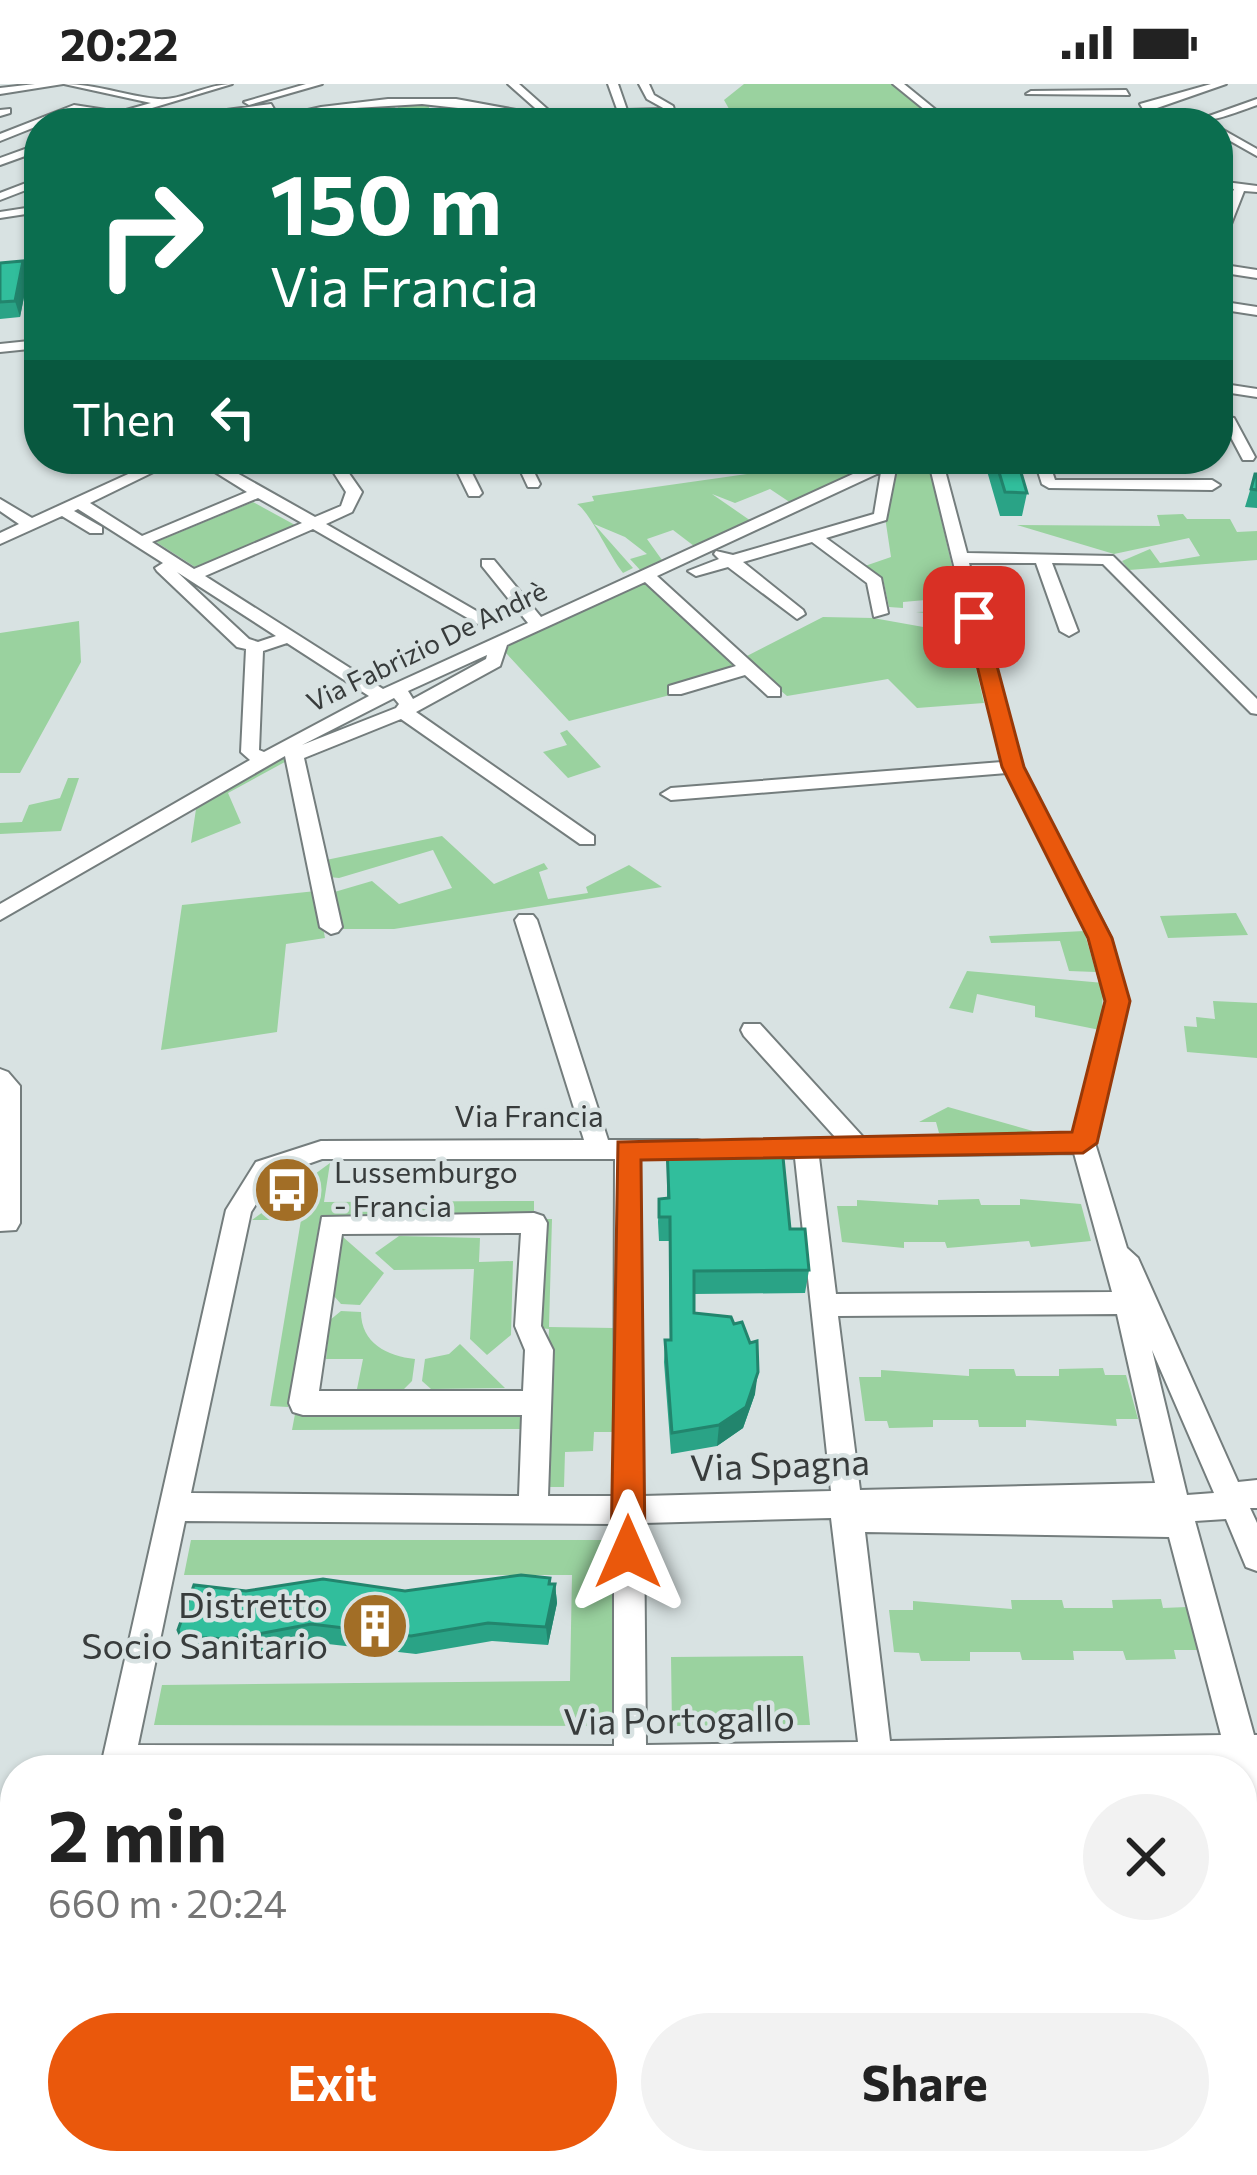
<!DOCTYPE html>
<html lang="en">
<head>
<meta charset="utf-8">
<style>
  body { margin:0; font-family:Commissioner,sans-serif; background:#f2f2f2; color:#222; height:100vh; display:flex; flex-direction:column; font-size:45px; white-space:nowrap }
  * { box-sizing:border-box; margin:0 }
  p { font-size:39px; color:#767676 }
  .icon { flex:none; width:66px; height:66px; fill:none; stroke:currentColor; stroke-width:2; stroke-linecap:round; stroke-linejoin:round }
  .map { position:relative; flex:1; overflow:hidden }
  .drawer { position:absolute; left:0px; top:1671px; width:1257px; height:420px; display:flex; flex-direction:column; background:#fff; border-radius:48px 48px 0 0; box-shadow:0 3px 9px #0004 }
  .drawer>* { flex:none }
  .top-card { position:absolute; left:24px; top:24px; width:1209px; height:366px; border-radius:48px; box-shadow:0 3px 9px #0004; background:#0b6e4f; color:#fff; overflow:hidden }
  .pin { position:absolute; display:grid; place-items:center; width:102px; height:102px; color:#fff; margin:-51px; border-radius:24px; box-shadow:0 6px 18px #0006 }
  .me { position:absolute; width:132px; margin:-66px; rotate:0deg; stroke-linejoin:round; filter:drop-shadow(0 0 9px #0008) }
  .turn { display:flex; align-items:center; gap:42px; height:252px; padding:0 48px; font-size:54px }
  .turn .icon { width:156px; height:156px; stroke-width:2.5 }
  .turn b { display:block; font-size:84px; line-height:102px }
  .then { display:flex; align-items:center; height:114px; padding:0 48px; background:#0003; gap:24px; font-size:45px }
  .round { display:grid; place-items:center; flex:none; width:126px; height:126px; border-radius:63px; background:#f2f2f2 }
  .headline { display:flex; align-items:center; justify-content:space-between; height:204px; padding:0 48px }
  h1 { font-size:72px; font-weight:700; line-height:90px }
  .button { display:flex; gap:24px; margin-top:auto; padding:24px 48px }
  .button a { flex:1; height:138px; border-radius:72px; background:#ea580c; color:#fff; font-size:48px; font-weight:700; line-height:138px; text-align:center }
  .button a+a { background:#f2f2f2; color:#222 }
  .status { display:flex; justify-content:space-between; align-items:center; height:84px; padding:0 60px; background:#fff; direction:ltr }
  .status svg { height:33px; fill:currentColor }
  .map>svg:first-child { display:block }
</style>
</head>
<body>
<div class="status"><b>20:22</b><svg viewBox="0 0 49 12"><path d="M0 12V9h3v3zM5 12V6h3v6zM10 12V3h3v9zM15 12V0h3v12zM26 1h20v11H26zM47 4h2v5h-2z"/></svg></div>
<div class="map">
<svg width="1257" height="2091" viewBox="0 0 1257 2091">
  <rect width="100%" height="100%" fill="#d8e2e2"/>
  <path fill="#9ad29f" d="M744 0H892L939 37 737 39 724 16Z
    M396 19 394 28 402 19H430L428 28H437L436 39H263L347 23 341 31 346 33 354 23Z
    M751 377 874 381 791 419 770 405 735 419 712 410 751 437 694 462 673 446 647 455 662 476 641 487 630 475 647 470 625 453 594 440 633 484 623 489C607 468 590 428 577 420L594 417 592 412 754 389Z
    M928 379 984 619 917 624 888 595 787 612 743 574 823 533 873 534 957 549V542L925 538V529L916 528 950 527 948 514 903 518V524L889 523 883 495 862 483 891 473 885 433 893 383Z
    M253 418 295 441 195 483 156 458Z
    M1183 430 1187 435H1230L1237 448 1257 447V476L1129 486 1122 477 1150 465 1160 479 1200 472 1189 454 1114 470 1017 441 1160 442 1157 431Z
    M645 496 738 582 669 604 674 610 569 637 506 569 510 556Z
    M79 537 81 578 20 689H0V549Z
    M567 646 601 683 568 694 543 668 567 661 560 649Z
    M283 673H294L228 709 241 739 191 759 196 725Z
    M68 694H79L61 747 0 750V739L22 738 29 721 60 714Z
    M442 752 494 800 544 779 548 785 539 788 548 815 588 809 586 803 629 781 662 803 394 845H340L331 809 372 797 399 820 452 804 433 766 339 794 329 793 326 776Z
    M316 807 325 854 286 860 277 948 161 966 182 821Z
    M1236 829 1248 851 1168 854 1160 832Z
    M1084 847 1096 888 1069 887 1060 857 991 859 989 852Z
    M967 887 1104 899 1100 946 1035 933V922L977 910 973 929 949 924Z
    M1213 917 1257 919V974L1187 968 1184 942 1197 943 1196 933 1215 935Z
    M948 1023 1040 1049H939L936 1038H919Z
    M330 1079 324 1118 534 1117V1135H320L288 1323 270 1322 301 1136H252Z
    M979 1115 981 1121H1020V1115L1081 1120 1091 1157 1031 1163 1029 1157 947 1164 945 1158H904V1164L842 1158 837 1122H857V1116L938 1121V1116Z
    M542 1135H552L549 1243 614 1244 616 1348H594L593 1367 565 1368 564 1403H542L549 1245 539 1244Z
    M399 1152 480 1154 479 1178 513 1177 511 1251 487 1271 470 1255 474 1185 394 1186 375 1169Z
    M343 1153 384 1189 360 1221 341 1220 333 1211Z
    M341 1227 361 1228C361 1259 387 1272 415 1275L412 1297 402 1307 357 1305 363 1275H326L330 1236Z
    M460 1260 505 1304 431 1305 422 1297 425 1275 449 1270Z
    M1103 1284 1105 1291H1126L1138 1335H1116L1117 1342 1026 1336V1343H979L978 1336H933V1343L889 1344 887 1337H865L859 1293H881V1286L969 1292V1285H1014L1016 1292H1059V1285Z
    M526 1328 525 1345 292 1346 295 1330Z
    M191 1456H612L613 1642 154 1641 162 1601 570 1597 572 1491H184Z
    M1161 1515 1163 1524 1187 1523 1198 1566H1174L1176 1575 1126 1576 1123 1567H1073L1074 1576H1022L1020 1568H970V1577H921L919 1569 894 1568 889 1526H913V1517L1012 1525 1011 1516H1062L1064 1524H1113L1112 1516Z
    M803 1572 810 1641 672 1642 671 1573Z
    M15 1882V1996L0 2062V1944Z
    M204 2076H350L383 2089 422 2086 426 2091H202Z
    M668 2076H891L892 2091H668Z"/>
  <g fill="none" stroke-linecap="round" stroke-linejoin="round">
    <g stroke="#747d7d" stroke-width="4">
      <path id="minor" d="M35 0H63L0 10V4Z
        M64 0C97 0 126 12 158 15 181 17 207 0 232 0L132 30 172 39 75 27 0 57V50L74 21 119 28 151 19Z
        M306 0H322L249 21 244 18Z
        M508 0H519L563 39H552Z
        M608 0H618L627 26 665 25 647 15 639 0H649L654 11 673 22 678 39H668L666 31 629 32 632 39H622Z
        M893 0H904L952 39H941Z
        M1211 0H1226L1157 24 1195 37 1257 15V21C1213 37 1197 44 1152 28L1147 39H1137L1143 25 1140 20Z
        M1126 6 1129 11 1026 10 1031 7Z
        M388 15H456L527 28 522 31 422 20 355 24 250 39 321 23Z
        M271 20 274 25 202 33 197 30Z
        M10 25V29L0 32V26Z
        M1018 28 1087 36 1092 39 1018 34 960 39Z
        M1218 43 1257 65V72L1218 50Z
        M39 60V67L0 81V74Z
        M39 94V101L0 116V109Z
        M1218 97 1257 102V108L1244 107 1224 158 1218 161V144L1234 105 1218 103Z
        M39 122V128L0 134V128Z
        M1218 180 1257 186V194L1218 188Z
        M1218 217 1257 223V231L1218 225Z
        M39 256V264L0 268V260Z
        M1218 299 1257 305V313L1218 307Z
        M1218 331 1234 334 1255 373 1253 376H1243L1224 340 1218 339Z
        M161 375H180L90 419 142 452 247 408 194 375H212L315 433 341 422 346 408 325 375H339L362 408 352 428 326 440 492 536 478 540 313 445 205 492 383 605 528 539 482 482V476H494L541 533 866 384 755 379 748 375H904L897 380 886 436 826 454 881 494 888 529 874 533 867 499 812 458 743 478 803 526 805 530 797 535 728 483 696 492 688 487 719 475 714 470 716 467 733 471 874 430 881 388 657 492 780 604V612H768L745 591 681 610H669V602L736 582 645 498 507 561 500 582 416 628 594 752V760H580L401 635 304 674 342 843 338 848 331 850 320 843 285 672 0 836V820L250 676 241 668 246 565 237 563 157 487 155 484 163 479 78 425 74 427 102 443V449H90L62 432 0 460V449L19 440 0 427V415L32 434ZM258 414 302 439 194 485 152 458ZM177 488 276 552 258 558 249 555ZM287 559 369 612 264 668 259 666 263 567ZM487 571 486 575 413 615 408 607ZM394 614 399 620 396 624 302 661Z
        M451 375H465L482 409 479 412H469Z
        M515 375H539L530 380 540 400 538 403H528Z
        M928 375H942L967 469 1113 472 1257 615V630L1251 629 1103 480 1052 479 1078 547 1069 552 1060 547 1036 479H969L1022 683 1111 854 1128 917 1095 1059 1127 1164 1138 1174 1238 1398 1257 1396V1424H1250L1257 1439V1487L1246 1483 1226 1435 1195 1437 1254 1651H1257V1740L1245 1735 1242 1686 1230 1684 100 1686 226 1126 256 1078 321 1057 584 1056 515 836 519 831H533L537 836 608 1056H697L706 1058 709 1065 706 1072 697 1074 639 1075 643 1412 831 1407 795 1074 741 1072 738 1065 741 1058 750 1056 836 1054 744 952 741 946 744 940H760L864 1054 1073 1050 1106 917 1089 854 1007 689 671 716 661 710 671 704 1002 678ZM1074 1069 1112 1208 836 1210 819 1073ZM322 1075H615L614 1412H548L553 1266 541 1242 547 1139 543 1132 534 1129 322 1133 289 1319 293 1328 303 1331H522L519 1412 191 1409 251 1128 274 1092ZM521 1149 515 1242 525 1266 523 1307H319L342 1150ZM1117 1230 1155 1399 860 1406 838 1232ZM1152 1266 1214 1409 1187 1411ZM831 1434 858 1658 646 1661 644 1439ZM185 1437 614 1440V1662L138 1661ZM865 1448 1169 1453 1221 1651 890 1657Z
        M1034 375H1048L1055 396H1212L1220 401 1212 406 1049 404 1042 400Z
        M0 985 8 988 20 1002V1139L16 1146 0 1147Z
        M1257 1944V1980L1242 1981V1945Z
        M15 2071V2076H51L48 2091H10Z
        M157 2076H195L193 2091H155Z
        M475 2076H513V2091H475Z
        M612 2076H650V2091H612Z
        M903 2076H941L942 2091H904Z"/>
    </g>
    <use href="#minor" fill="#fff" fill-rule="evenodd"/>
  </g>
  <path fill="#2aa386" d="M23 177 28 193 20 233 0 235V179Z
    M989 375H1017L1027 409 1022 432H1000L987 387Z
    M1255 390H1257V424L1245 423Z
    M667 1064 790 1145 809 1186 805 1209 694 1210V1229L755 1310 743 1344 717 1362 671 1370 664 1278 665 1256H670L669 1157H659L658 1138 659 1115 667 1114Z
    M550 1494V1500H555L557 1519 548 1561 492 1557 416 1570 319 1559 241 1573 193 1571 181 1553 405 1507Z
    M749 2076H878L879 2091H750Z"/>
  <path fill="#22856d" d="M23 177 28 193 20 233 15 217Z
    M758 1288 755 1310 743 1344 717 1362 719 1341Z
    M555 1500 557 1519 548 1561 546 1543Z"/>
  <path fill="#31be9c" stroke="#22856d" stroke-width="3" d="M1110 34 1128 36 1126 39H1106Z
    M23 177 15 217 0 218V179Z
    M995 375H1017L1027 409 1005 408Z
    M1255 390H1257V406L1251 405Z
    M782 1063 790 1145H805L809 1186 694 1187V1229L731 1233 734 1240 742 1238 750 1259 757 1257 758 1288 746 1323 719 1341 672 1349 665 1256H671L670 1133H659V1115L669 1114 667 1064Z
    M521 1491 550 1494 549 1500H555L546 1543 488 1539 411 1552 311 1540 231 1555 181 1553 178 1546 194 1501 246 1507 323 1495 405 1507Z
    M753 2076H878L879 2091H754Z"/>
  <path fill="#ea580c" stroke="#983908" stroke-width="3" d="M974 527 984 533 1024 683 1112 854 1130 917 1097 1059 1083 1069 641 1076 645 1468 640 1479 628 1484 616 1479 611 1468 618 1058 1072 1048 1105 917 1088 854 1002 683 965 533Z"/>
  <defs>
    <g id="bus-disc" transform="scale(3.45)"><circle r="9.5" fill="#a26e26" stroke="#d8e2e2"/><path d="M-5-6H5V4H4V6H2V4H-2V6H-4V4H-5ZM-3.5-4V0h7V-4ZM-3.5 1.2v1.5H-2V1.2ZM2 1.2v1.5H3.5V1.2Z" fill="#fff"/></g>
    <g id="building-disc" transform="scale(3.45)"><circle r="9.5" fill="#a26e26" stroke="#d8e2e2"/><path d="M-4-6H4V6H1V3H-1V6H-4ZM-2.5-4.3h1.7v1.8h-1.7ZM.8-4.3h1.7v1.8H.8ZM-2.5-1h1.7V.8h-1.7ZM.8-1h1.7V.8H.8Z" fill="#fff"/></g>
  </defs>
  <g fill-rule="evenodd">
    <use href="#bus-disc" x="287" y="1106"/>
    <use href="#building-disc" x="375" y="1542"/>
  </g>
  <g text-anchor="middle" stroke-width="9" stroke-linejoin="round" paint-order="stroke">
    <g font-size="27" fill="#383c3c" stroke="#d8e2e2">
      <text transform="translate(427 563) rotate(-26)" y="9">Via Fabrizio De Andrè</text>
    </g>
    <g font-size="30" fill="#383c3c" stroke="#d8e2e2">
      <text x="529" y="1043">Via Francia</text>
    </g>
    <g font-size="30" fill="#383c3c" stroke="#d8e2e2" text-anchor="start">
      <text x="334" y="1099">Lussemburgo<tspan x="334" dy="34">- Francia</tspan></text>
    </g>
    <g font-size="36" fill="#383c3c" stroke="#d8e2e2">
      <text transform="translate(780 1381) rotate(-2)" y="13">Via Spagna</text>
      <text transform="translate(679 1636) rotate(-1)" y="13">Via Portogallo</text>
    </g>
    <g font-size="36" fill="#383c3c" stroke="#d8e2e2" text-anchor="end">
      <text x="328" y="1534">Distretto<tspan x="328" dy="41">Socio Sanitario</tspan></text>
    </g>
  </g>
</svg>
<div class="pin" style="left:974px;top:533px;background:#d93025"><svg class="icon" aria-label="arrive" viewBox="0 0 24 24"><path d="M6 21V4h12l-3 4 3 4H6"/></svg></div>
<svg class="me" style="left:628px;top:1468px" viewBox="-20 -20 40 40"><path d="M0-17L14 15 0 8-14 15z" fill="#ea580c" stroke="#fff" stroke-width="4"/></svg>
<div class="top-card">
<div class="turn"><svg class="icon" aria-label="right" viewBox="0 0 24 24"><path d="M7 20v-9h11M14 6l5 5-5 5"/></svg><div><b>150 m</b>Via Francia</div></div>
<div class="then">Then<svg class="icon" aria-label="left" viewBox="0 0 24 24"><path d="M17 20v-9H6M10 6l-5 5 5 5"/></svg></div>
</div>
<section class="drawer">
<div class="headline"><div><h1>2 min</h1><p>660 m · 20:24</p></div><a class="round"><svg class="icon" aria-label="close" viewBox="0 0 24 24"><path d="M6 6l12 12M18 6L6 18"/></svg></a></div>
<div class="button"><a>Exit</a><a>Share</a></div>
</section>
</div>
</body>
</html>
